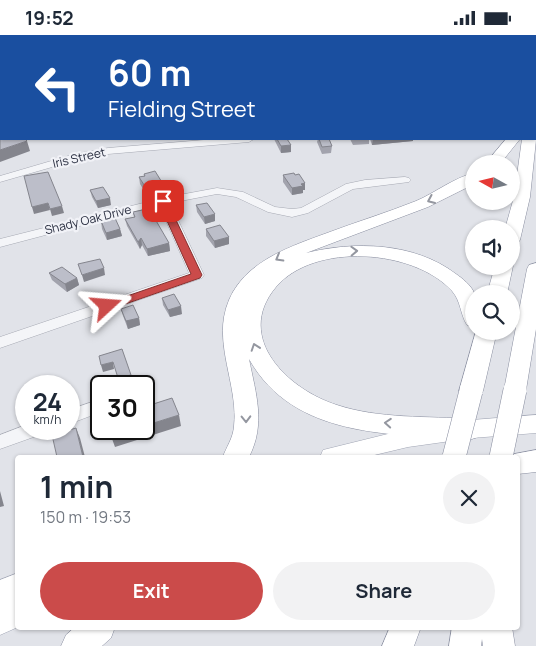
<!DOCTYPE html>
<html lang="en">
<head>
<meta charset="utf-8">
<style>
  body { margin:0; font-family:Manrope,sans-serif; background:#f2f2f3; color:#1f2937; height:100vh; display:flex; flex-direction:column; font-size:19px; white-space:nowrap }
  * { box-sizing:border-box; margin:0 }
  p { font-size:16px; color:#747a83 }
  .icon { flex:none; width:28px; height:28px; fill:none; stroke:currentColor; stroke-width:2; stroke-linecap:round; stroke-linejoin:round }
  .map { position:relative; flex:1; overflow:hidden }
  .details { position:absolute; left:15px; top:420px; width:505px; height:175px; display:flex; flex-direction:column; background:#fff; border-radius:5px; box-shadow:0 1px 4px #0004 }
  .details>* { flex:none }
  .hud { position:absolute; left:0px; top:0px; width:536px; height:105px; box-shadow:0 1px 4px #0004; background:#1a4fa0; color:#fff; overflow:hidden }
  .needle { width:32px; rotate:278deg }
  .tools { position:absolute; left:465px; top:120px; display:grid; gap:10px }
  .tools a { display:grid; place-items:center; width:55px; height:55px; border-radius:50%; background:#fff; box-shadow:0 1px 4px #0004; font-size:25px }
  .speed { position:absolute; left:15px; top:340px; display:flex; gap:10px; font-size:25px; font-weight:700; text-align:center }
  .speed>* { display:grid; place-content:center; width:65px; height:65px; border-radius:50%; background:#fff; box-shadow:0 1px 4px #0004; line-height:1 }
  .speed small { font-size:12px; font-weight:400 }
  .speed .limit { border:2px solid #111; border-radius:8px; background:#fff; color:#111 }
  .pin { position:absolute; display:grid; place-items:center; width:42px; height:42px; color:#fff; margin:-21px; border-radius:10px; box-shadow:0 2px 8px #0006 }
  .me { position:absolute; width:55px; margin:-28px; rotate:71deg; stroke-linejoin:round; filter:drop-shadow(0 0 4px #0008) }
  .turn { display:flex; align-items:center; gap:18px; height:105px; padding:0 25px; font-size:22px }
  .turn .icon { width:65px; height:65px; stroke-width:2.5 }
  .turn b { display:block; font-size:35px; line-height:42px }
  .round { display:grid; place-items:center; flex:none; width:52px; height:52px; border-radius:26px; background:#f2f2f3 }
  .head { display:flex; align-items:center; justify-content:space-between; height:85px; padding:0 25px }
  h1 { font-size:30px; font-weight:700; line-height:38px }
  .button { display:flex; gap:10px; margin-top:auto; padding:10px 25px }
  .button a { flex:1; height:58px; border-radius:30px; background:#cb4b4a; color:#fff; font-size:20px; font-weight:700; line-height:58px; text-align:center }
  .button a+a { background:#f2f2f3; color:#1f2937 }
  .status { display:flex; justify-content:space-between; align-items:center; height:35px; padding:0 25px; background:#fff; direction:ltr }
  .status svg { height:14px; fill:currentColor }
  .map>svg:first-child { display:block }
</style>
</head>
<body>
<div class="status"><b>19:52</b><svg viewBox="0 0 49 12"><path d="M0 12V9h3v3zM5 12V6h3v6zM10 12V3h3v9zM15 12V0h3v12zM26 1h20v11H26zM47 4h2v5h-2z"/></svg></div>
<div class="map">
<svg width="536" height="611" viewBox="0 0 536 611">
  <rect width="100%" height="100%" fill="#e1e3e9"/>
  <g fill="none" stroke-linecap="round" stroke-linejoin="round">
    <g stroke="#a6a9b3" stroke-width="1">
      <path id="minor" d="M32 0H45L46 1H33Z
        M92 0H100V1H92Z
        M104 0H122L123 1H105Z
        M179 0H198L199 1H178Z
        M211 0H222L223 1H212Z
        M469 0H477L478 1H470Z
        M535 30H536V34H535Z
        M0 66 1 67V73L0 72Z
        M216 104H254L249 107 108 119 80 124 0 147V141L75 119 108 113Z
        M405 142 409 143 411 145 409 147 353 154 308 178 292 182 268 177 236 162 217 159 170 168 204 240 202 243 0 313V302L189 238 159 170 0 212V204L163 163 217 153 243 157 275 172 292 174 301 173 346 149 365 145Z
        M101 364V377L69 389V375Z
        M26 390V394H45L42 399 0 414V400Z"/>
    </g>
    <g stroke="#a1a6b5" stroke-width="1">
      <path id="major" d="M536 380V398L472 403 408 412 366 422H320L323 415 331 413 408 394 472 385Z
        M18 538V592L0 600V545Z"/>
    </g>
    <g stroke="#898ea0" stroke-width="1">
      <path id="highway" d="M514 0H525V1H515Z
        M535 102 536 105 530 162 520 205 517 209 511 210V194H505L514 162 522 104Z
        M506 104H520L500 129H485Z
        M474 138V149L428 172 306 218C354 206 414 207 456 239 462 243 472 251 474 258 476 266 474 282 474 292L467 290C460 279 461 266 452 256 414 214 314 207 276 252 233 303 289 355 337 370 379 384 428 381 472 384L481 387 484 394 481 401 472 404C392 399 294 404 249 324 256 359 266 389 249 422H223C226 412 233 404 234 391 238 355 218 318 224 282 233 231 283 214 327 198 356 187 386 178 416 166 435 158 453 143 474 138Z
        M511 228 513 231 507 259H487L495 231H511Z
        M536 228V294L526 355 523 361 515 364 507 361 504 355 527 234 529 230Z
        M476 296H497L483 356 479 362 471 365 463 362 459 356Z
        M536 415V437L518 439V422H508L509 420Z
        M75 592H115L111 603 102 611H61L66 600Z
        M390 592H421L414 611H382Z
        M452 592H512L515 611H483L482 604 481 611H449Z"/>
    </g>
    <use href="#minor" fill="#f4f5f8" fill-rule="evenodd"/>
    <use href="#major" fill="#fff" fill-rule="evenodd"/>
    <use href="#highway" fill="#fff" fill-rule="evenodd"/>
    <g stroke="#898ea0" stroke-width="24" stroke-linecap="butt">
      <path id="highway-bridge" d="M454 422 471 356
        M501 422 515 355"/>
    </g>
    <use href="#highway-bridge" stroke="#fff" stroke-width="23"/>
  </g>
  <path fill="#a2a3ad" d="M255 0H462V1H256Z
    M274 104H287L291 110V117L281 118Z
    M318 104H329L332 111 331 118 322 119 317 107Z
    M350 104H369V109L353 110Z
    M370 104H413V106L372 110Z
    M144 139 164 156 147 160 140 149 139 142 144 141Z
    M283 140H295L305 148V155H303V158L292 160 283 147Z
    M90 155 111 170 98 173 92 162Z
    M196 170 215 186 205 189 197 177Z
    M133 177 169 208 170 216 148 221 142 210 140 214 127 191 125 184 134 182Z
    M101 186 120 194 122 201 107 205 102 194Z
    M206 194 229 209 215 213 206 201Z
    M49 238 77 243 79 250 67 257 52 245Z
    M162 263 182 279 170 282 163 270Z
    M121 274 139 283 140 290 128 294 123 281Z"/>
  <path fill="#84858d" d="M373 104H413V106L372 110Z
    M27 106 30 116 0 127V115Z
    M291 110V117L281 118V111Z
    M305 148V155H303V158L292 160V153L301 149Z
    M163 149 164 156 147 160 146 153Z
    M110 163 111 170 98 173 96 166Z
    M48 168 50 175 34 179 32 172Z
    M62 171 64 178 52 181 50 174Z
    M215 179V186L205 189 204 182Z
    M120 194 122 201 107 205 106 198Z
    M229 202V209L215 213 214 206Z
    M141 203 142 210 140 214 138 207Z
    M169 208 170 216 148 221 147 214Z
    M104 233 105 240 84 247 82 240Z
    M77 243 79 250 67 257 65 249Z
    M181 271 182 279 170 282 168 275Z
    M139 283 140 290 128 294 126 286Z
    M113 327 114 334 103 337 101 330Z
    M131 340 132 346 120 350 118 343Z
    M179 380 181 391 115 412 111 401 135 394H144V391Z
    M76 393 80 403 85 422H83Z
    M0 456 4 471 0 472Z"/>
  <path fill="#bcbec9" stroke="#84858d" d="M257 0H437L438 1H257Z
    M0 101H1V104H25L27 106 0 115Z
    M277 104H287L291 110 281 111Z
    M319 104H329L332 111 322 112Z
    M155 136 163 149 146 153 139 142 145 141 144 139Z
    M48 137 62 171 50 174 48 168 32 172 24 141Z
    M294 138 295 140 299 139 305 148 301 149 303 151 292 153 283 140Z
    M103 152 110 163 96 166 90 155Z
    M207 168 215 179 204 182 196 170Z
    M147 174 148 178 151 177 169 208 147 214 141 203 138 207 125 184 135 182 133 177Z
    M115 183 120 194 106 198 101 186Z
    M220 190 229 202 214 206 206 194Z
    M100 224 104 233 82 240 78 229Z
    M62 232 77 243 65 249 49 238Z
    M174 259 181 271 168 275 162 263Z
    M133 270 139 283 126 286 121 274Z
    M122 314 131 340 118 343 113 327 101 330 99 321Z
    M172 363 179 380 144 391V372Z
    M76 393 83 422H57L52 400Z
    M109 394H135L111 401Z"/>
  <defs><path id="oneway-chevron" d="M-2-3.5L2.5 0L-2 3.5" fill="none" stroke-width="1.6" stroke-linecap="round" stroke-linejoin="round" transform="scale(1.25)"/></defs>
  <g stroke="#9497a0">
    <use href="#oneway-chevron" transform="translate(431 165) rotate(156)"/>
    <use href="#oneway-chevron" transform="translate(354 216) rotate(-2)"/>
    <use href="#oneway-chevron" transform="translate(279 223) rotate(150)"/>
    <use href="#oneway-chevron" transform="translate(255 312) rotate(-109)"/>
    <use href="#oneway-chevron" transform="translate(246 384) rotate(89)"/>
    <use href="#oneway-chevron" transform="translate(388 388) rotate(-176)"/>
  </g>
  <path fill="#cb4b4a" stroke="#843130" d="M160 164 167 166 202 240 200 243 111 274H104L102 271 104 269 191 239 158 166Z"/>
  <g text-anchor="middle" stroke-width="4.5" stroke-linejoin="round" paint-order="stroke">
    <g font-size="12" fill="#2a2f41" stroke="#f1f2f7">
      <text transform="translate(79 123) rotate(-13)" y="4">Iris Street</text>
      <text transform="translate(88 185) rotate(-14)" y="4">Shady Oak Drive</text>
    </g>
  </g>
</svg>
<div class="tools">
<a><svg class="needle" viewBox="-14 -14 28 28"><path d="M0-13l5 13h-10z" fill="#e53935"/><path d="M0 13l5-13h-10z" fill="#747a83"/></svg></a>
<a><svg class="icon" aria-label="sound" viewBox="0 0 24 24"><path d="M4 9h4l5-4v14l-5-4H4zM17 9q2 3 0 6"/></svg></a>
<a><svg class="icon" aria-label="search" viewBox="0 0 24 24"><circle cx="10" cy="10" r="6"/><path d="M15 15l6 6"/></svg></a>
</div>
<div class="speed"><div>24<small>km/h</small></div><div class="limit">30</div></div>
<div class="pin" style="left:163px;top:166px;background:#d93025"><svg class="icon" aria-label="arrive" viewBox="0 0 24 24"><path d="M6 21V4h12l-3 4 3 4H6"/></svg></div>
<svg class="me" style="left:107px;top:271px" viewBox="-20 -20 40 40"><path d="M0-17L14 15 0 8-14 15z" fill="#cb4b4a" stroke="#fff" stroke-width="4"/></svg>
<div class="hud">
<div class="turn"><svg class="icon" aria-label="left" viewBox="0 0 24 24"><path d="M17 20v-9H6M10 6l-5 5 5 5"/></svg><div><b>60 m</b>Fielding Street</div></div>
</div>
<section class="details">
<div class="head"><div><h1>1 min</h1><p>150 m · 19:53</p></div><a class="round"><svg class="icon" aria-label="close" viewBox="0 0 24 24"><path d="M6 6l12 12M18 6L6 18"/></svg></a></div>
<div class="button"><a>Exit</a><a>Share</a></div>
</section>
</div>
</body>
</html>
